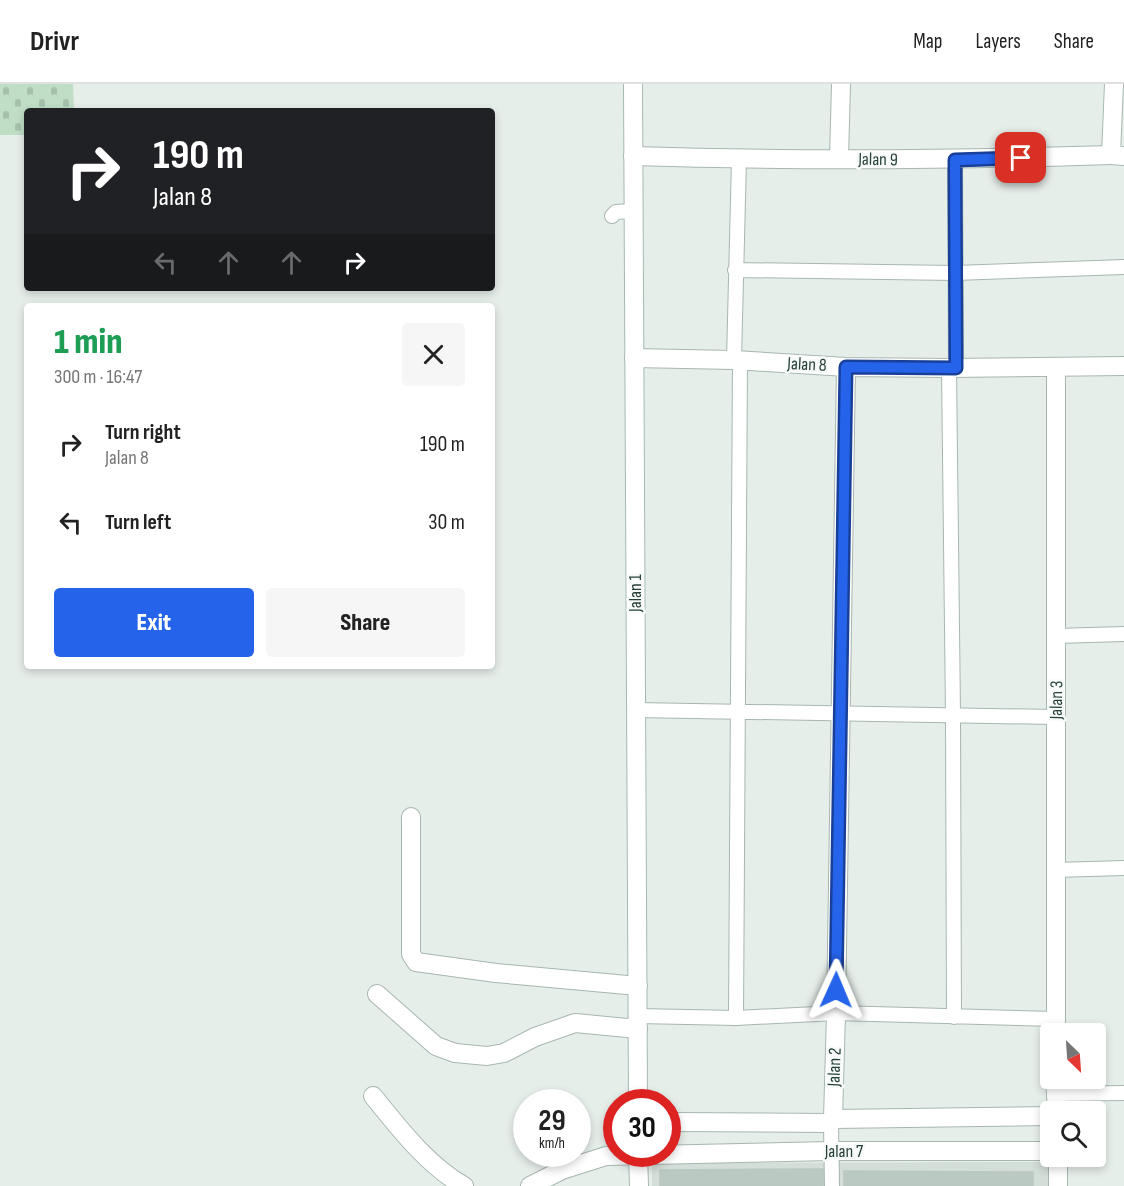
<!DOCTYPE html>
<html lang="en">
<head>
<meta charset="utf-8">
<style>
  body { margin:0; font-family:"Sofia Sans Condensed",sans-serif; background:#f6f6f6; color:#222; height:100vh; display:flex; flex-direction:column; font-size:22px; white-space:nowrap }
  * { box-sizing:border-box; margin:0 }
  p { font-size:20px; color:#767676 }
  .icon { flex:none; width:33px; height:33px; fill:none; stroke:currentColor; stroke-width:2; stroke-linecap:round; stroke-linejoin:round }
  .map { position:relative; flex:1; overflow:hidden }
  .panel { position:absolute; left:24px; top:219px; width:471px; height:366px; display:flex; flex-direction:column; background:#fff; border-radius:6px; box-shadow:0 3px 9px #0003 }
  .panel>* { flex:none }
  .top-card { position:absolute; left:24px; top:24px; width:471px; height:183px; border-radius:6px; box-shadow:0 3px 9px #0003; background:#202124; color:#fff; overflow:hidden }
  .needle { width:39px; rotate:155deg }
  .fabs { position:absolute; left:1040px; top:939px; display:grid; gap:12px }
  .fabs a { display:grid; place-items:center; width:66px; height:66px; border-radius:6px; background:#fff; box-shadow:0 3px 9px #0003; font-size:30px }
  .speed { position:absolute; left:513px; top:1005px; display:flex; gap:12px; font-size:30px; font-weight:700; text-align:center }
  .speed>* { display:grid; place-content:center; width:78px; height:78px; border-radius:50%; background:#fff; box-shadow:0 3px 9px #0003; line-height:1 }
  .speed small { font-size:15px; font-weight:400 }
  .speed .limit { border:9px solid #d22; background:#fff; color:#111 }
  .pin { position:absolute; display:grid; place-items:center; width:51px; height:51px; color:#fff; margin:-26px; border-radius:12px; box-shadow:0 3px 9px #0006 }
  .me { position:absolute; width:66px; margin:-33px; rotate:1deg; stroke-linejoin:round; filter:drop-shadow(0 0 4px #0008) }
  .turn { display:flex; align-items:center; gap:21px; height:126px; padding:0 30px; font-size:27px }
  .turn .icon { width:78px; height:78px; stroke-width:2.5 }
  .turn b { display:block; font-size:42px; line-height:51px }
  .lanes { display:flex; align-items:center; height:57px; padding:0 30px; background:#0003; justify-content:center; gap:30px; direction:ltr }
  .lanes .off { opacity:.35 }
  .round { display:grid; place-items:center; flex:none; width:63px; height:63px; border-radius:6px; background:#f6f6f6 }
  .head { display:flex; align-items:center; justify-content:space-between; height:102px; padding:0 30px }
  h1 { font-size:36px; font-weight:800; line-height:45px; color:#1e9e55 }
  .cta { display:flex; gap:12px; margin-top:auto; padding:12px 30px }
  .cta a { flex:1; height:69px; border-radius:6px; background:#2563eb; color:#fff; font-size:24px; font-weight:800; line-height:69px; text-align:center }
  .cta a+a { background:#f6f6f6; color:#222 }
  ul { padding:0; list-style:none }
  li { display:flex; align-items:center; gap:18px; height:78px; padding:0 30px }
  li div { flex:1 }
  li b { display:block; font-size:22px }
  li em { font-style:normal }
  header { display:flex; align-items:center; gap:36px; box-sizing:border-box; height:84px; padding:0 30px; background:#fff; border-bottom:2px solid #e0e0e0 }
  header strong { font-size:28px }
  nav { display:flex; gap:33px; margin-inline-start:auto; font-size:21px }
  .map>svg:first-child { display:block }
</style>
</head>
<body>
<header>
<strong>Drivr</strong>
<nav><a>Map</a><a>Layers</a><a>Share</a></nav>
</header>
<div class="map">
<svg width="1124" height="1102" viewBox="0 0 1124 1102">
  <defs>
    <pattern id="cemetery-stones" width="16" height="16" patternUnits="userSpaceOnUse" patternTransform="scale(1.5)"><rect width="16" height="16" fill="#c0dec6"/><path d="M2 7V4a2 2 0 0 1 4 0v3zM10 15v-3a2 2 0 0 1 4 0v3z" fill="#a5c0ab"/></pattern>
  </defs>
  <rect width="100%" height="100%" fill="#e6eeea"/>
  <path fill="#d4ded9" d="M1049 1078V1102H652V1079Z"/>
  <path fill="url(#cemetery-stones)" d="M0 0H73L74 27H27V51H0Z"/>
  <path fill="#bbc9c3" stroke="#b9c8c0" stroke-width="1.5" d="M823 1085V1102H660V1086Z
    M844 1087 1033 1088V1102H844Z"/>
  <g fill="none" stroke-linecap="round" stroke-linejoin="round">
    <g stroke="#a8b6b0" stroke-width="16">
      <path id="lane" d="M955 76 956 284
        M612 132 616 128 632 127
        M735 186 955 189 1124 183
        M734 276 739 75
        M949 284 953 630 954 933
        M1056 552 1124 550
        M636 626 1055 633
        M1055 786 1124 784
        M638 932 736 934 836 929 1056 935
        M736 934 740 277
        M1054 1010 1124 1009
        M831 1039 832 1102"/>
    </g>
    <g stroke="#a8b6b0" stroke-width="20">
      <path id="street" d="M633 72C792 77 951 76 1111 71
        M839 74 841 0
        M634 274 734 276 846 283 949 284 1124 282
        M411 733V870L416 878 496 889 638 902
        M377 910 436 962 455 969 487 972 504 969 535 953 575 939 638 945
        M1056 950V283
        M1055 994 1057 1028
        M373 1012C399 1044 427 1081 464 1102
        M833 1035 836 929 846 283
        M668 1038 831 1039 833 1035 1050 1032
        M1058 1072V1102
        M530 1102 562 1086 606 1072 832 1067H1050"/>
    </g>
    <g stroke="#a5b9b1" stroke-width="20">
      <path id="secondary" d="M633 0 638 1018
        M1114 0 1111 71 1124 72
        M638 1070 639 1102"/>
    </g>
    <use href="#lane" stroke="#fff" stroke-width="14"/>
    <use href="#street" stroke="#fff" stroke-width="18"/>
    <use href="#secondary" stroke="#fff" stroke-width="18"/>
  </g>
  <g fill="none" stroke-linecap="round" stroke-linejoin="round">
    <g stroke="#184099" stroke-width="15">
      <path id="route" d="M836 906 846 283 956 284 955 76 1021 74"/>
    </g>
    <use href="#route" stroke="#2563eb" stroke-width="10"/>
  </g>
  <g text-anchor="middle" stroke-width="5" stroke-linejoin="round" paint-order="stroke">
    <g font-size="18" fill="#254036" stroke="#f7faf8">
      <text transform="translate(878 75) rotate(1)" y="6">Jalan 9</text>
      <text transform="translate(807 280) rotate(3)" y="6">Jalan 8</text>
      <text transform="translate(635 509) rotate(-90)" y="6">Jalan 1</text>
      <text transform="translate(1056 616) rotate(-89)" y="6">Jalan 3</text>
      <text transform="translate(834 983) rotate(-88)" y="6">Jalan 2</text>
      <text x="844" y="1073">Jalan 7</text>
    </g>
  </g>
</svg>
<div class="fabs">
<a><svg class="needle" viewBox="-14 -14 28 28"><path d="M0-13l5 13h-10z" fill="#e53935"/><path d="M0 13l5-13h-10z" fill="#767676"/></svg></a>
<a><svg class="icon" aria-label="search" viewBox="0 0 24 24"><circle cx="10" cy="10" r="6"/><path d="M15 15l6 6"/></svg></a>
</div>
<div class="speed"><div>29<small>km/h</small></div><div class="limit">30</div></div>
<div class="pin" style="left:1021px;top:74px;background:#d93025"><svg class="icon" aria-label="arrive" viewBox="0 0 24 24"><path d="M6 21V4h12l-3 4 3 4H6"/></svg></div>
<svg class="me" style="left:836px;top:906px" viewBox="-20 -20 40 40"><path d="M0-17L14 15 0 8-14 15z" fill="#2563eb" stroke="#fff" stroke-width="4"/></svg>
<div class="top-card">
<div class="turn"><svg class="icon" aria-label="right" viewBox="0 0 24 24"><path d="M7 20v-9h11M14 6l5 5-5 5"/></svg><div><b>190 m</b>Jalan 8</div></div>
<div class="lanes"><svg class="icon off" aria-label="left" viewBox="0 0 24 24"><path d="M17 20v-9H6M10 6l-5 5 5 5"/></svg><svg class="icon off" aria-label="ahead" viewBox="0 0 24 24"><path d="M12 20V5M6 11l6-6 6 6"/></svg><svg class="icon off" aria-label="ahead" viewBox="0 0 24 24"><path d="M12 20V5M6 11l6-6 6 6"/></svg><svg class="icon" aria-label="right" viewBox="0 0 24 24"><path d="M7 20v-9h11M14 6l5 5-5 5"/></svg></div>
</div>
<section class="panel">
<div class="head"><div><h1>1 min</h1><p>300 m · 16:47</p></div><a class="round"><svg class="icon" aria-label="close" viewBox="0 0 24 24"><path d="M6 6l12 12M18 6L6 18"/></svg></a></div>
<ul>
<li><svg class="icon" aria-label="right" viewBox="0 0 24 24"><path d="M7 20v-9h11M14 6l5 5-5 5"/></svg><div><b>Turn right</b><p>Jalan 8</p></div><em>190 m</em></li>
<li><svg class="icon" aria-label="left" viewBox="0 0 24 24"><path d="M17 20v-9H6M10 6l-5 5 5 5"/></svg><div><b>Turn left</b></div><em>30 m</em></li>
</ul>
<div class="cta"><a>Exit</a><a>Share</a></div>
</section>
</div>
</body>
</html>
